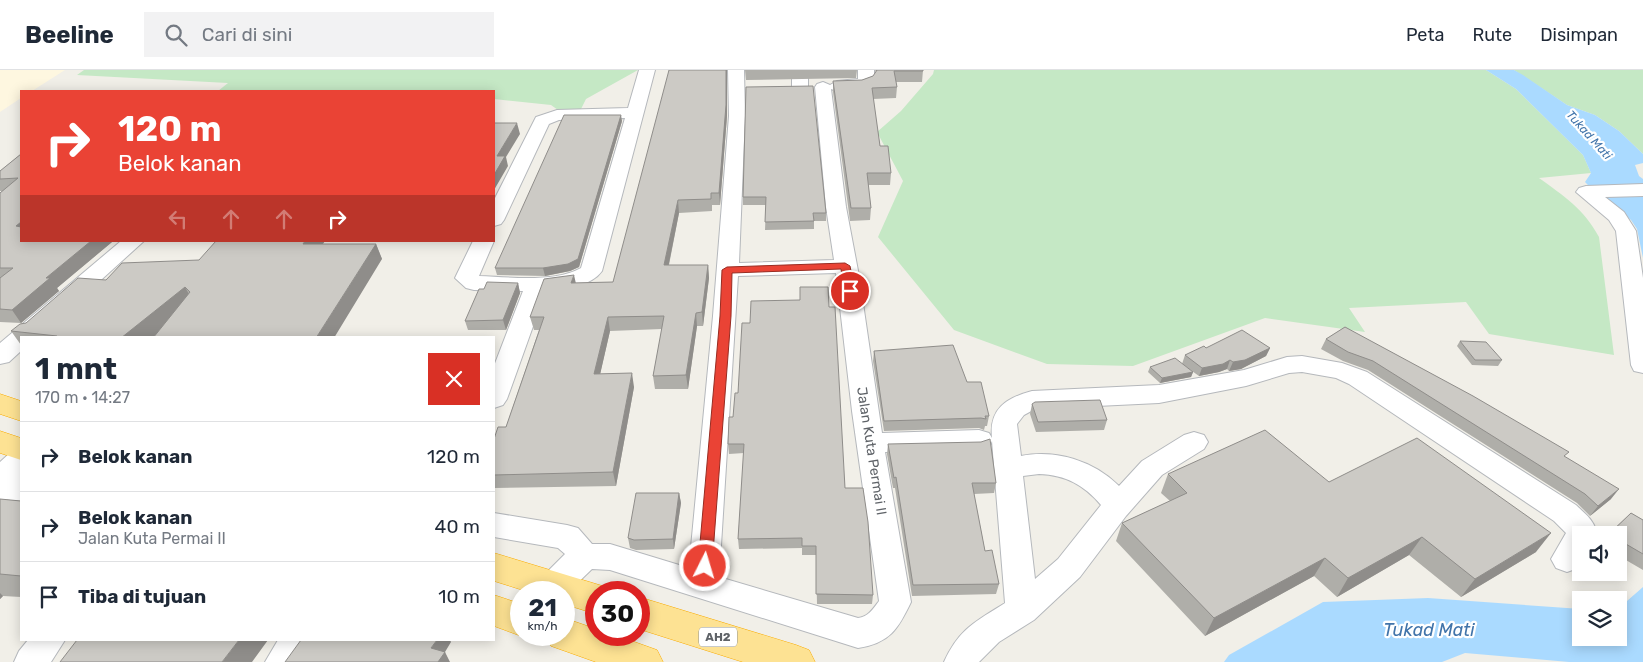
<!DOCTYPE html>
<html lang="id">
<head>
<meta charset="utf-8">
<style>
  body { margin:0; font-family:Rubik,sans-serif; background:#f2f2f3; color:#1f2937; height:100vh; display:flex; flex-direction:column; font-size:19px; white-space:nowrap }
  * { box-sizing:border-box; margin:0 }
  p { font-size:16px; color:#747a83 }
  .icon { flex:none; width:28px; height:28px; fill:none; stroke:currentColor; stroke-width:2; stroke-linecap:round; stroke-linejoin:round }
  .map { position:relative; flex:1; overflow:hidden }
  .drawer { position:absolute; left:20px; top:266px; width:475px; height:305px; display:flex; flex-direction:column; background:#fff; border-radius:0px; box-shadow:0 2px 12px #0003 }
  .drawer>* { flex:none }
  .hud { position:absolute; left:20px; top:20px; width:475px; height:152px; border-radius:0px; box-shadow:0 2px 12px #0003; background:#ea4335; color:#fff; overflow:hidden }
  .tools { position:absolute; left:1572px; top:456px; display:grid; gap:10px }
  .tools a { display:grid; place-items:center; width:55px; height:55px; border-radius:0px; background:#fff; box-shadow:0 2px 12px #0003; font-size:25px }
  .speed { position:absolute; left:510px; top:511px; display:flex; gap:10px; font-size:25px; font-weight:700; text-align:center }
  .speed>* { display:grid; place-content:center; width:65px; height:65px; border-radius:50%; background:#fff; box-shadow:0 2px 12px #0003; line-height:1 }
  .speed small { font-size:12px; font-weight:400 }
  .speed .limit { border:8px solid #d22; background:#fff; color:#111 }
  .pin { position:absolute; display:grid; place-items:center; width:42px; height:42px; color:#fff; margin:-21px; border:2px solid #fff; border-radius:50%; box-shadow:0 1px 5px #0007 }
  .me { position:absolute; width:55px; margin:-28px; rotate:5deg; stroke-linejoin:round; filter:drop-shadow(0 0 4px #0008) }
  .turn { display:flex; align-items:center; gap:18px; height:105px; padding:0 15px; font-size:22px }
  .turn .icon { width:65px; height:65px; stroke-width:2.5 }
  .turn b { display:block; font-size:35px; line-height:42px }
  .lanes { display:flex; align-items:center; height:48px; padding:0 15px; background:#0003; justify-content:center; gap:25px; direction:ltr }
  .lanes .off { opacity:.35 }
  .round { display:grid; place-items:center; flex:none; width:52px; height:52px; border-radius:0px; background:#f2f2f3 }
  .overview { display:flex; align-items:center; justify-content:space-between; height:85px; padding:0 15px }
  h1 { font-size:30px; font-weight:700; line-height:38px }
  ul { padding:0; list-style:none }
  li { display:flex; align-items:center; gap:15px; height:70px; padding:0 15px; border-top:1px solid #e0e1e3 }
  li div { flex:1 }
  li b { display:block; font-size:19px }
  li em { font-style:normal }
  header { display:flex; align-items:center; gap:30px; box-sizing:border-box; height:70px; padding:0 25px; background:#fff; border-bottom:1px solid #e0e1e3 }
  header strong { font-size:24px }
  nav { display:flex; gap:28px; margin-inline-start:auto; font-size:18px }
  .search { width:350px; height:45px; background:#f2f2f3; display:flex; align-items:center; gap:12px; box-sizing:border-box; padding:0 18px; border-radius:0px; color:#747a83; font-size:19px }
  .map>svg:first-child { display:block }
</style>
</head>
<body>
<header>
<strong>Beeline</strong>
<div class="search"><svg class="icon" aria-label="search" viewBox="0 0 24 24"><circle cx="10" cy="10" r="6"/><path d="M15 15l6 6"/></svg>Cari di sini</div>
<nav><a>Peta</a><a>Rute</a><a>Disimpan</a></nav>
</header>
<div class="map">
<svg width="1643" height="592" viewBox="0 0 1643 592">
  <rect width="100%" height="100%" fill="#f1efe8"/>
  <path fill="#fef7e0" d="M0 0H65L32 21H21V28L0 42Z"/>
  <path fill="#c5e8c5" d="M84 0H638L586 29 581 39 558 40 551 35 494 29V21H218L228 13 77 5Z
    M934 0H1486L1516 19 1583 85 1591 103 1539 108C1564 126 1584 139 1599 167L1614 285 1489 264 1466 232 1349 238 1365 262 1265 248 1133 296 1047 294 954 260 878 167 903 111 877 62 901 41 933 4Z
    M1514 0H1643V84L1619 61 1595 45 1567 35Z"/>
  <path fill="#aadaff" d="M1486 0H1514L1523 5 1567 35 1595 45 1619 61 1643 84V93L1635 95 1639 106 1643 109V188L1637 159 1631 150 1599 126 1585 112 1591 103 1583 85 1516 19Z
    M1643 517V592H1569L1465 583 1442 592H1224L1229 585 1323 532 1428 528 1581 539V568H1619V538Z"/>
  <g fill="none" stroke-linecap="round" stroke-linejoin="round">
    <g stroke="#b5b8bc" stroke-width="2">
      <path id="minor" d="M639 0H655L602 201C591 217 563 219 546 220L507 329 503 335 494 338V296L523 221 474 220 466 218 455 208 473 171H494L479 206C509 207 554 213 581 198L625 48 559 50 549 54 504 150 501 154 494 156V130L536 47 557 40 628 38Z
        M728 0H744L745 46 739 193 834 190 826 137 815 17 817 14 823 12 830 15 837 11 858 9V0H874V13L872 16 837 21 831 19 846 137 859 206 882 363 979 360 989 363 992 368C989 339 1006 328 1032 321L1159 315 1244 300 1287 287 1302 286 1342 293 1367 302 1576 435C1584 443 1597 452 1596 465H1581V492L1578 498 1567 502 1556 498 1551 489 1566 463 1554 451 1349 314 1336 308 1302 302 1289 303 1246 316 1159 333 1035 339 1024 345 1017 354 1021 386C1056 379 1094 391 1119 416L1142 391 1184 365 1194 362 1204 365 1208 372 1204 379 1162 405 1126 446 1080 507 1034 550 999 572 979 592H944C959 559 975 552 1005 533L992 371 989 377 979 380 885 382 911 532C898 559 890 573 858 578L610 500 592 499 564 526V522H541L538 516 543 506 565 484 558 478 494 467V443L567 455 578 458 592 474H610L689 498 713 246 729 46ZM836 203 852 341 879 531C873 539 868 547 858 548L719 507 738 206ZM1039 404C1066 405 1084 415 1101 435L1058 489 1035 509 1023 406Z
        M792 0H808V17L806 20H794L792 17Z
        M1643 114V126L1605 127 1624 142 1636 161 1643 208V303L1634 301 1631 295 1616 161 1609 150 1576 122 1579 118 1586 116Z
        M121 171H144L37 268H21V281L9 292 0 294V273Z
        M21 379V434L10 445 0 448V392L11 382Z
        M28 570H65L51 592H14L19 581Z
        M278 570H315L302 592H265Z"/>
    </g>
    <g stroke="#f9ab00" stroke-width="1">
      <path id="highway" d="M0 324 21 331V351L0 344Z
        M0 361 21 368V390L0 383Z
        M494 483 596 514 609 518 611 522H596V544L564 534V522H529L494 511Z
        M494 525 521 534V565H523L521 566 494 556Z
        M639 527 796 575 809 580 815 592H743L639 559Z
        M564 548 596 559V565H615L657 580 663 592H596L551 576 546 565H564Z"/>
    </g>
    <use href="#minor" fill="#fff" fill-rule="evenodd"/>
    <use href="#highway" fill="#fde293" fill-rule="evenodd"/>
  </g>
  <path fill="#afaea9" d="M745 0H857L856 8 746 10Z
    M875 0H923L922 12H896L897 17 896 28 873 29 880 76 891 103 890 115H868L871 138 870 150 850 151 833 22V11L862 10 873 6 876 2Z
    M746 17 826 143V151H814V159L765 160 766 135H743V127Z
    M727 46 720 135H712V141L679 143 669 195H708L709 208 703 256H697L688 319H655L653 306 662 259 610 261 600 304 634 317 616 416 494 418V369L506 357 539 260H534L530 247 575 213 613 212Z
    M622 51 579 197 570 201 545 206 497 205 495 198Z
    M21 84V171H112V172L57 218 59 221 21 253 0 252V123L2 121H0V101Z
    M325 171 323 174H376L382 189 156 264 152 268H21V275L11 261 106 210 199 190Z
    M518 213 520 223 506 260H468L465 251 484 219Z
    M829 237 845 418 873 525 872 534H817L816 485H802V478L739 479 738 469 744 383 729 384 728 374 738 323 750 253Z
    M1345 257 1565 387 1611 429 1590 446 1577 433 1368 300 1343 291 1321 279 1326 269Z
    M1460 271 1502 290 1498 296 1472 295 1457 276Z
    M1206 278H1270L1266 286 1241 299 1229 301 1227 299 1219 302 1199 306 1182 294 1185 285Z
    M874 281 967 312 989 346 987 356H985L984 360 979 358 884 361 873 291Z
    M1150 297 1193 302 1191 307 1160 313 1148 302Z
    M1032 334 1107 350 1104 360 1036 362 1030 344Z
    M888 374 996 413 994 423 974 424 985 481 999 514 996 524 912 526 895 418H893L887 384Z
    M1168 404 1329 412 1536 482 1461 527 1409 485 1337 527 1314 506 1205 566 1116 471 1122 453 1170 431 1161 423Z
    M679 423 681 433 674 479 636 480 630 478 628 468Z
    M0 429 21 431V527L3 526 0 529Z
    M1631 443 1643 450V500L1619 486V465H1608Z"/>
  <path fill="#8f8d8a" d="M726 0H727V46L720 135 719 123Z
    M621 45 622 51 579 197 570 201 545 206 543 198Z
    M517 53 520 64 506 87 508 96 494 120V105L497 86Z
    M678 130 679 143 666 208 664 195Z
    M21 152V164L16 156Z
    M91 171H112V172L57 218 59 221 21 253 12 240 46 208Z
    M305 171H325L310 189 303 174Z
    M376 174 382 189 334 268H316Z
    M708 195 709 208 703 256 702 242Z
    M574 205 577 218 571 213Z
    M518 213 520 223 506 260 503 250Z
    M185 217 194 233 152 268H121Z
    M696 243 697 256 688 319 686 305Z
    M608 247 610 261 597 318 594 304Z
    M1270 278 1266 286 1241 299 1229 301 1233 292Z
    M1230 290 1227 299 1219 302 1199 306 1202 298Z
    M1193 302 1191 307 1160 313 1162 308Z
    M632 303 634 317 616 416 613 402Z
    M1619 419 1611 429 1590 446 1598 436Z
    M679 423 681 433 674 479 673 469Z
    M1551 463 1536 482 1461 527 1475 509Z
    M1422 467 1409 485 1337 527 1348 508Z
    M1325 488 1314 506 1205 566 1214 548Z
    M0 523 3 526 0 529Z
    M239 570H268L252 592H222Z
    M437 570H450L451 572 445 582 450 592H438L431 578Z"/>
  <path fill="#cccac5" stroke="#8f8d8a" d="M669 0H726V35L719 123H711V129L678 130 664 195H708L702 242 696 243 686 305 653 306 664 246 608 247 594 304 632 303 613 402 494 405V369L498 357H506L544 247H530L544 209 574 205 571 213 613 212Z
    M877 0H923V1H894L897 17 872 18 880 76H888L891 103H867L871 138H851L833 11 862 10 873 6Z
    M813 16 826 143H813L814 151 765 152 766 127H743L746 17Z
    M564 45H621L578 189 568 194 543 198H495Z
    M494 53H517L497 86H505L494 105Z
    M21 84V152L16 156 21 157V171H91L46 208H50L12 240 0 239V208L13 198H0V123L18 108 0 109V101Z
    M216 171H305L303 174H376L316 268H153L190 222 185 217 121 268H55L57 266 11 261 20 254 26 253 78 208 106 210 122 193 199 190Z
    M487 212 518 213 503 250 465 251 479 219H484Z
    M800 217H828L829 237H835L845 418H863L868 452 873 525 816 524V476H802V468L738 469 744 374H728L729 347H733L735 323H738L742 253H750L751 231 800 230Z
    M1345 257 1473 326 1569 382 1564 386 1619 419 1598 436 1585 424 1373 291 1348 282 1326 269Z
    M1242 260 1270 278 1245 290 1233 292 1230 290 1223 294 1202 298 1185 285 1204 276 1206 278Z
    M1460 271 1486 272 1502 290H1475Z
    M953 275 967 312H981L989 346H985L986 349 981 348 884 351 874 281Z
    M1175 288 1193 302 1162 308 1150 297Z
    M1100 330 1107 350 1038 352 1032 334 1035 332Z
    M1265 360 1329 412 1417 368 1551 463 1475 509 1422 467 1348 508 1325 488 1214 548 1122 453 1187 423 1168 404Z
    M990 369 996 413H972L985 481 992 480 999 514 913 515 896 407 894 408 888 374 981 372Z
    M636 423H679L673 469 634 470 628 468Z
    M0 429 21 431V506L0 504Z
    M1631 443 1643 450V484L1619 470V465H1611L1609 464Z
    M77 570H239L222 592H60Z
    M301 570H437L431 578 445 582 438 592H285Z"/>
  <path fill="#ea4335" stroke="#982c22" d="M845 193 850 196 855 221 850 224 844 221 841 199 732 203 731 246 712 496 710 500 705 501 700 500 698 496 720 246 722 200 727 197Z"/>
  <g text-anchor="middle" stroke-width="4.5" stroke-linejoin="round" paint-order="stroke">
    <g font-size="12" font-style="italic" fill="#4174aa" stroke="#fff">
      <text transform="translate(1589 65) rotate(48)" y="4">Tukad Mati</text>
    </g>
    <rect fill="#fff" stroke="#8f9295" stroke-width="1" x="699" y="557.5" width="38" height="19" rx="4"/>
    <g font-size="12" font-weight="bold" fill="#5f6368">
      <text x="718" y="571">AH2</text>
    </g>
    <g font-size="14" fill="#5f6368" stroke="#fff">
      <text transform="translate(872 381) rotate(81)" y="5">Jalan Kuta Permai II</text>
    </g>
    <g font-size="18" font-style="italic" fill="#4174aa" stroke="#fff">
      <text x="1429" y="566">Tukad Mati</text>
    </g>
  </g>
</svg>
<div class="tools">
<a><svg class="icon" aria-label="sound" viewBox="0 0 24 24"><path d="M4 9h4l5-4v14l-5-4H4zM17 9q2 3 0 6"/></svg></a>
<a><svg class="icon" aria-label="layers" viewBox="0 0 24 24"><path d="M12 4l9 5-9 5-9-5zM3 14l9 5 9-5"/></svg></a>
</div>
<div class="speed"><div>21<small>km/h</small></div><div class="limit">30</div></div>
<div class="pin" style="left:850px;top:221px;background:#d93025"><svg class="icon" aria-label="arrive" viewBox="0 0 24 24"><path d="M6 21V4h12l-3 4 3 4H6"/></svg></div>
<svg class="me" style="left:705px;top:496px" viewBox="-20 -20 40 40"><circle r="17" fill="#ea4335" stroke="#fff" stroke-width="3"/><path d="M0-11L8 9 0 5-8 9z" fill="#fff"/></svg>
<div class="hud">
<div class="turn"><svg class="icon" aria-label="right" viewBox="0 0 24 24"><path d="M7 20v-9h11M14 6l5 5-5 5"/></svg><div><b>120 m</b>Belok kanan</div></div>
<div class="lanes"><svg class="icon off" aria-label="left" viewBox="0 0 24 24"><path d="M17 20v-9H6M10 6l-5 5 5 5"/></svg><svg class="icon off" aria-label="ahead" viewBox="0 0 24 24"><path d="M12 20V5M6 11l6-6 6 6"/></svg><svg class="icon off" aria-label="ahead" viewBox="0 0 24 24"><path d="M12 20V5M6 11l6-6 6 6"/></svg><svg class="icon" aria-label="right" viewBox="0 0 24 24"><path d="M7 20v-9h11M14 6l5 5-5 5"/></svg></div>
</div>
<section class="drawer">
<div class="overview"><div><h1>1 mnt</h1><p>170 m · 14:27</p></div><a class="round" style="background:#d93025;color:#fff"><svg class="icon" aria-label="close" viewBox="0 0 24 24"><path d="M6 6l12 12M18 6L6 18"/></svg></a></div>
<ul>
<li><svg class="icon" aria-label="right" viewBox="0 0 24 24"><path d="M7 20v-9h11M14 6l5 5-5 5"/></svg><div><b>Belok kanan</b></div><em>120 m</em></li>
<li><svg class="icon" aria-label="right" viewBox="0 0 24 24"><path d="M7 20v-9h11M14 6l5 5-5 5"/></svg><div><b>Belok kanan</b><p>Jalan Kuta Permai II</p></div><em>40 m</em></li>
<li><svg class="icon" aria-label="arrive" viewBox="0 0 24 24"><path d="M6 21V4h12l-3 4 3 4H6"/></svg><div><b>Tiba di tujuan</b></div><em>10 m</em></li>
</ul>
</section>
</div>
</body>
</html>
